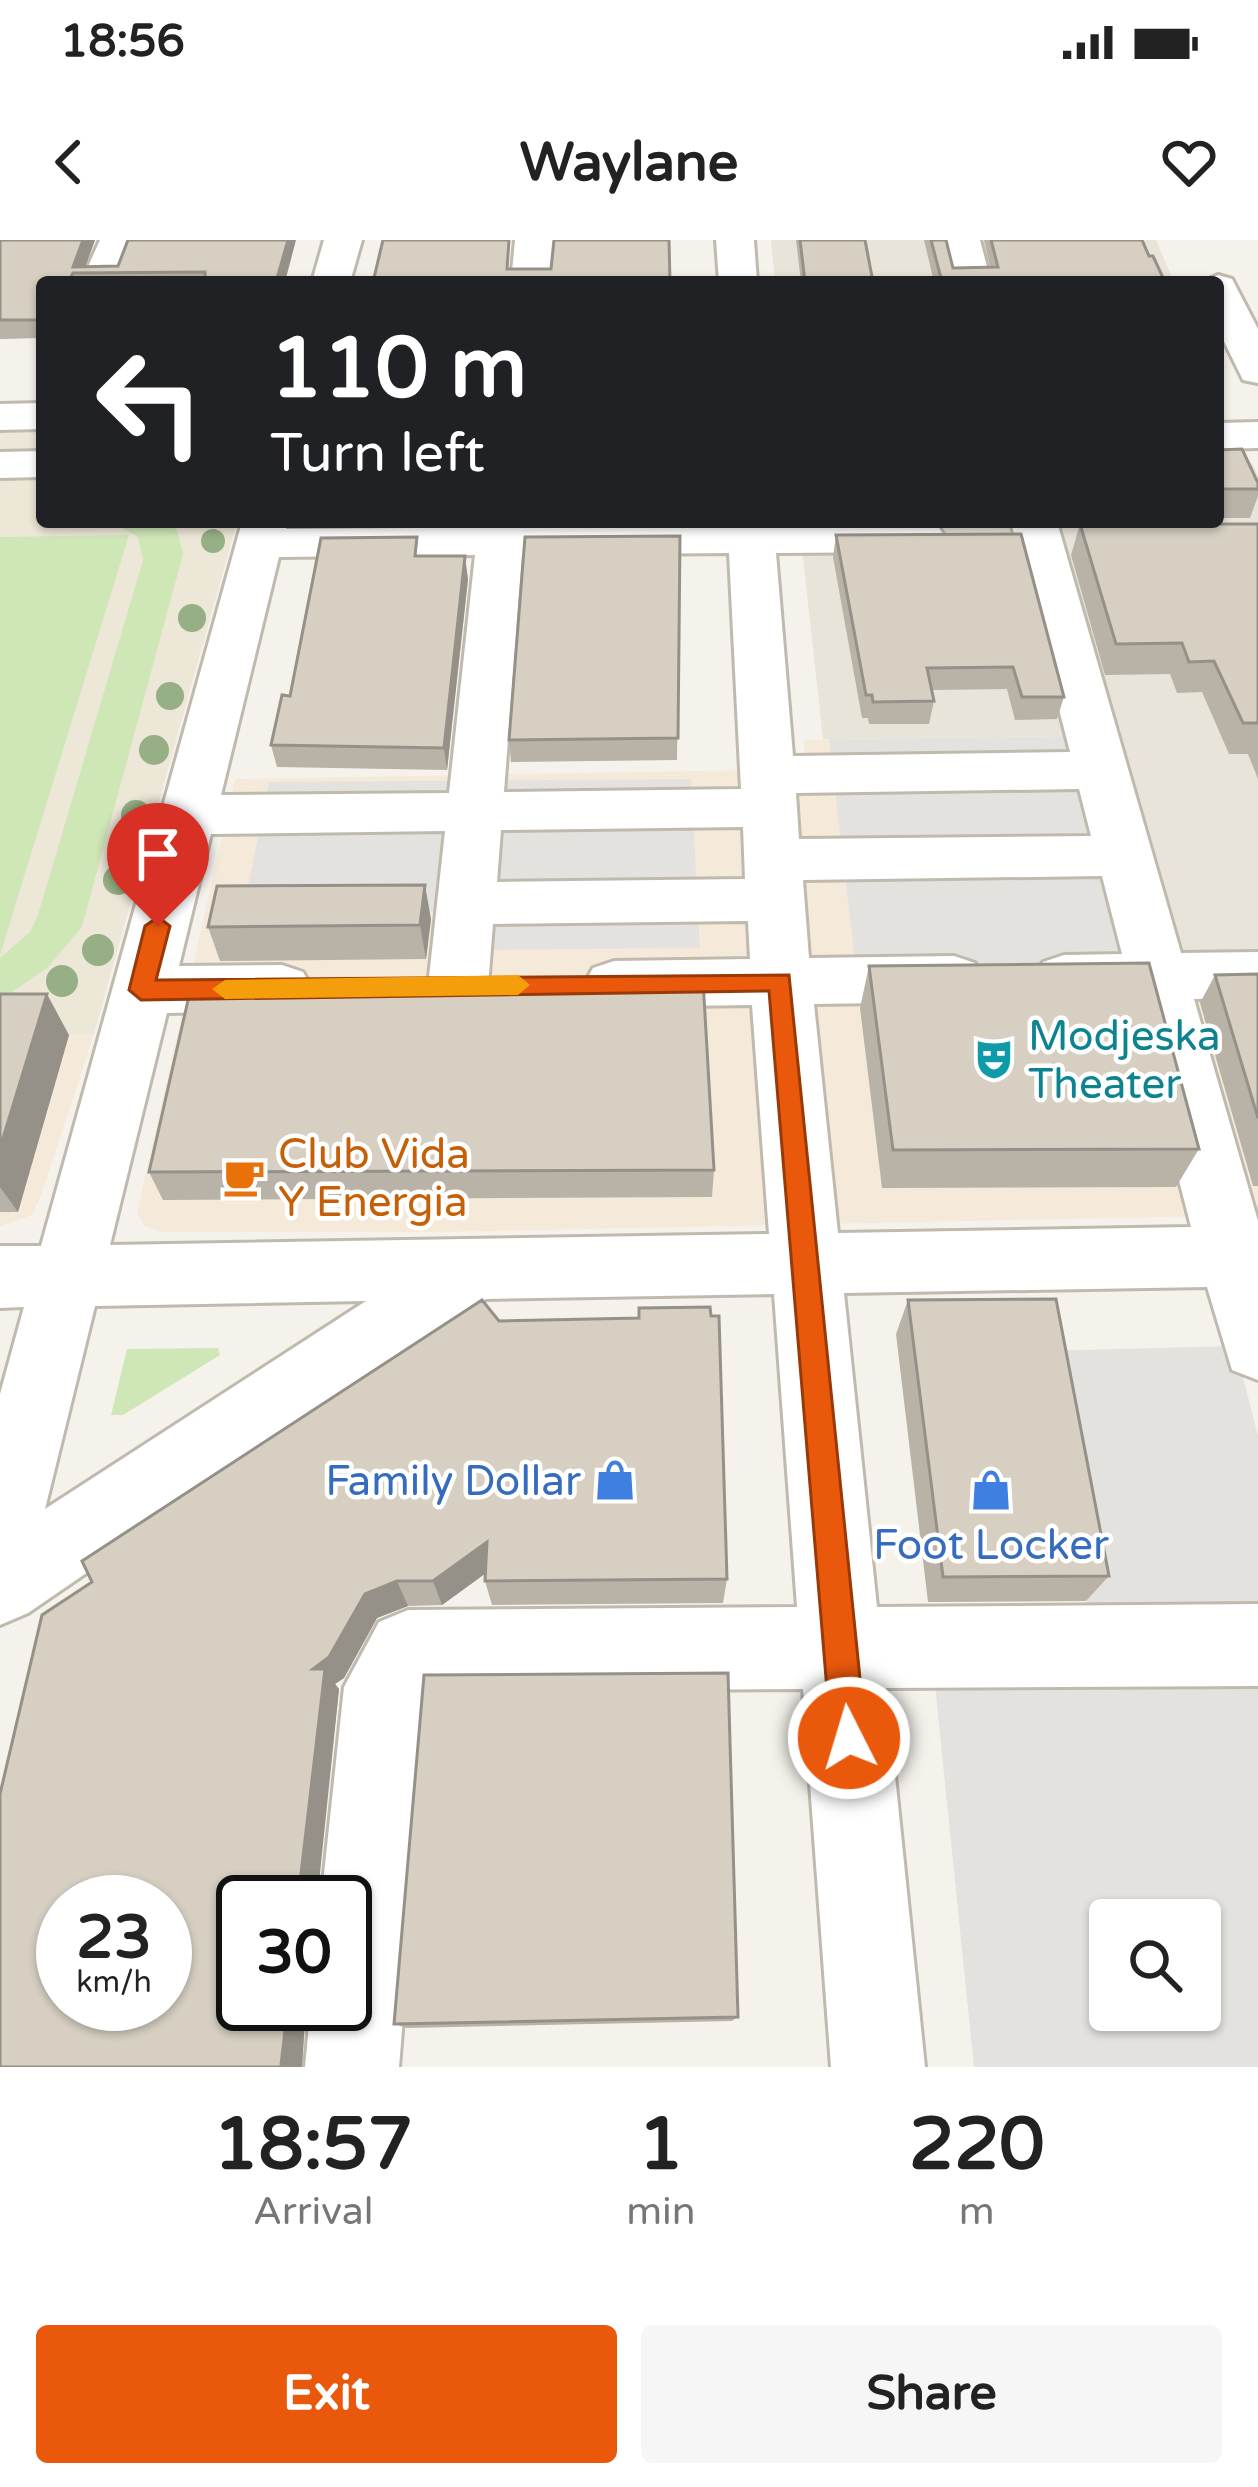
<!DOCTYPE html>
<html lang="en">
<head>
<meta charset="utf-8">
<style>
  body { margin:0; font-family:"Varela Round",sans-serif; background:#f6f6f6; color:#222; height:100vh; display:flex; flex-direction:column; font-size:45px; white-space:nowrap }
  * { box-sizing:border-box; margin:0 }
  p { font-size:39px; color:#767676 }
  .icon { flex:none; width:66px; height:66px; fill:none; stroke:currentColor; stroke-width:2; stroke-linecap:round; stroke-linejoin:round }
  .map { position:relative; height:1827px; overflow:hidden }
  .drawer { display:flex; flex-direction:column; background:#fff; flex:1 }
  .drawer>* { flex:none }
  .top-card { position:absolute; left:36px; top:36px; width:1188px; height:252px; border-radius:12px; box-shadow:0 3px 9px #0004; background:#202124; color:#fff; overflow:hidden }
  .fabs { position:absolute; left:1089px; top:1659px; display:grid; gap:24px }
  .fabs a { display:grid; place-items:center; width:132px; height:132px; border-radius:12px; background:#fff; box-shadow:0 3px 9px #0004; font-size:60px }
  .speed { position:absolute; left:36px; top:1635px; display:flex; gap:24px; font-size:60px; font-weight:700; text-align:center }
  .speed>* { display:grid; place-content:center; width:156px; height:156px; border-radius:50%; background:#fff; box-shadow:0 3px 9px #0004; line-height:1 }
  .speed small { font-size:30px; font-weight:400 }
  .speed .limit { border:6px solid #111; border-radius:18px; background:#fff; color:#111 }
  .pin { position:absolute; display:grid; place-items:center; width:102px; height:102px; color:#fff; margin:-123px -51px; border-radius:50% 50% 50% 0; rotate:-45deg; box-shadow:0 0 12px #0007 }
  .pin .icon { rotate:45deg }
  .me { position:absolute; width:132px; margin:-66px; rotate:355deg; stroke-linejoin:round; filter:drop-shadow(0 0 9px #0008) }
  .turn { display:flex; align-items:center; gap:42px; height:252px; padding:0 36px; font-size:54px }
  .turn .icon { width:156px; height:156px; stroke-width:2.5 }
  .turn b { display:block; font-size:84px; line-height:102px }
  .eta { display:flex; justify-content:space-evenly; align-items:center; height:204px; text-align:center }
  .eta b { font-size:72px; font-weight:700; line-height:84px }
  .button { display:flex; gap:24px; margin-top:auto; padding:24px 36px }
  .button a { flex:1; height:138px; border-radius:12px; background:#ea580c; color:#fff; font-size:48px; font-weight:700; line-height:138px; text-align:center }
  .button a+a { background:#f6f6f6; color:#222 }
  .status { display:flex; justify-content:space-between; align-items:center; height:84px; padding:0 60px; background:#fff; direction:ltr }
  .status svg { height:33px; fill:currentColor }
  header { display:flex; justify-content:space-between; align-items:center; height:156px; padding:0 36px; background:#fff; font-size:54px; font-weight:700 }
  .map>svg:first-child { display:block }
</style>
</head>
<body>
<div class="status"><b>18:56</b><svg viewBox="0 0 49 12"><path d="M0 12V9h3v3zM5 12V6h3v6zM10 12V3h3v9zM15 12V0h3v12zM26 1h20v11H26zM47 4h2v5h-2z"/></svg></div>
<header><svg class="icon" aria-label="back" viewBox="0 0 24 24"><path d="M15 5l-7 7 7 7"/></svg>Waylane<svg class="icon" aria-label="heart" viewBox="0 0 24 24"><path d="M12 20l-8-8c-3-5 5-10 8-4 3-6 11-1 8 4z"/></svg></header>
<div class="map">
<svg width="1258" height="1827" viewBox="0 0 1258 1827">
  <rect width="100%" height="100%" fill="#f5f2ec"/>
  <path fill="#e8e4da" d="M771 0H1156L1174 42H775Z
    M1218 220H1244L1253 224 1258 236V739L1148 740 1075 496 823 499 799 282H1218Z"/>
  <path fill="#f5ead9" d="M1075 496 1148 740 1258 739V975L443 992H161L145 986 137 973 235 539 805 529 804 500Z
    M94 794 41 956 32 975 0 986V795Z"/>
  <path fill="#ede7d7" d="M42 192V282H237L94 794 0 795V193Z"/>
  <path fill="#cfe6b7" d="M112 282H170L177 290 183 314 82 687 47 728 0 760V718L30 692 38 675 143 320 138 297Z
    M129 295 0 715V297Z
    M218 1108 220 1115 123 1175H111L127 1109Z"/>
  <path fill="#e4e2df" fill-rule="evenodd" d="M1075 496 1141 746 858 747 829 499Z
    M691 539 700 708 480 710 482 671 243 672 269 542Z
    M1235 1106 1258 1196V1385L1092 1389 1041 1111Z
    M1258 1421V1827H974L933 1426ZM1110 1680H1200V1770H1110Z"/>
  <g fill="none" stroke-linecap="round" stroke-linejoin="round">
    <g stroke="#c0baae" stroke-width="6">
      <path id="minor" d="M100 0H138L119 42H81Z
        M324 0H362L350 42H312Z
        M515 0H553L549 42H511Z
        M716 0H754L757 42H719Z
        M942 0H980L991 42H953Z
        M1218 35 1232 39 1258 89V143L1243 140 1218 89V42H1202Z
        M42 163V189L0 190V164Z
        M1258 182V208L1218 209V183Z
        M42 211V237L0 238V212Z
        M242 282H288L286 289 923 284 939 288 946 298 939 308 923 312 776 313 793 516 1070 512 1011 282H1057L1181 713 1258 712V758L1194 759 1258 981V1140L1232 1130 1207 1047 844 1053 877 1367 1258 1364V1446L886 1448 925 1827H831L803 1449 430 1452 399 1827H305L311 1764H345V1662H321L344 1447 379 1382 408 1370 797 1367 774 1054 486 1059 28 1373 0 1385V1154L24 1067 0 1068V1006H41ZM729 313 741 549 504 552 522 315ZM475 315 449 553 221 555 279 317ZM1079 549 1091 596 799 599 796 553ZM743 587 745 639 497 642 501 590ZM445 591 428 746 437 762 458 769 479 762 488 746 493 684 748 681 750 719 614 721 593 728 584 744 593 760 614 767 752 765 769 994 110 1005 167 773 282 771 303 764 312 748 303 732 282 725 179 726 211 594ZM1102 636 1122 714 1064 715 1043 722 1034 738 1043 754 1064 761 1133 760 1191 987 838 993 814 764 954 762 975 755 984 739 975 723 954 716 809 718 803 640ZM366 1061 45 1269 95 1066Z"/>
    </g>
    <use href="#minor" fill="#fff" fill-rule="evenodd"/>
  </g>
  <g fill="#96af84">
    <circle cx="213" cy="301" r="12"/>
    <circle cx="192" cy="378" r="14"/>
    <circle cx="170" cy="456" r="14"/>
    <circle cx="154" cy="510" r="15"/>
    <circle cx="136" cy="575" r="15"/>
    <circle cx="118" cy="640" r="15"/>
    <circle cx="98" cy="710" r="16"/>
    <circle cx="62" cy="741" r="16"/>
  </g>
  <path fill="#b8b2a7" d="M0 0H95L85 27 118 26 128 0 285 42H42V98L0 99Z
    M796 0H865L873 42H801Z
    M924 0H946L953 28 990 27 984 0H1142L1165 42H934Z
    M1218 210 1258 243V256L1250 278H1218Z
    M340 282H425L340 284Z
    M1080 284H1258V539L1248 514H1229L1202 452 1177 453 1170 434 1105 435 1071 315Z
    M836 295 1064 457 1057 479 1015 480 1007 449 932 450 934 461 929 484H869L868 478H862L833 317Z
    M680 296 677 520 511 522 509 500Z
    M420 316 468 339 447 530 277 527 271 505 290 456Z
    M431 679 426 719 220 721 208 687Z
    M869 726 1199 909 1176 947 882 948 860 768Z
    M1258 734V946H1253L1200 763 1215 735Z
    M0 754 69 795 18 972H0Z
    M714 930 712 957 163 960 149 932Z
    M908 1060 1109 1336 1086 1361 928 1362 896 1094Z
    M499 1081 727 1339 723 1363 492 1365 485 1341 486 1333 442 1365 408 1366 377 1378 344 1438 335 1444 339 1449 317 1656H325L334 1662H243V1764H306L302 1827H0L92 1342Z
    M738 1777 732 1781 407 1788 394 1784Z"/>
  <path fill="#969188" d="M83 0H95L83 33 73 27Z
    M288 0H296L285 42H276Z
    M465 316 468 339 447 530 444 508Z
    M425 645 431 679 426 719 420 685Z
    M47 754 69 795 18 972 0 947V908Z
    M487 1302 493 1328 442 1365 433 1341Z
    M397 1341 408 1366 377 1378 344 1438 335 1444 339 1449 317 1662 304 1656 299 1651 313 1429 365 1354Z
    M288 1764H306L302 1827H288L281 1825Z"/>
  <path fill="#d6cfc2" stroke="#969188" stroke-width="3" fill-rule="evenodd" d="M0 0H83L73 27 118 26 128 0H288L276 42H205V32L73 33 68 42H42V80H0Z
    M383 0H509L507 29H551L554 0H669L670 42H373Z
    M800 0H865L873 42H805Z
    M931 0H946L953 28 998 27 991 0H1142L1149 16H1153L1165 42H942Z
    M1242 209 1258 243V249H1218V210Z
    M1080 284H1258V483H1243L1214 421 1189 422 1182 403 1116 404Z
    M1021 294 1064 457H1022L1013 427 927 428 934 461 873 462 872 455H866L836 295Z
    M680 296 678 498 509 500 525 297Z
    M417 297 415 316H465L444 508 271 505 282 455 290 456 321 298Z
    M425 645 420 685 208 687 217 646Z
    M1149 723 1199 909 893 910 869 726Z
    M1258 734V878L1215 735Z
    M703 740 714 930 149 932 191 747Z
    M0 754H47L0 908Z
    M1056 1059 1109 1336 943 1337 908 1060Z
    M482 1060 499 1081 639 1078V1068L710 1067 711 1076H719L727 1339 485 1341 487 1302 433 1341H397L365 1354 329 1417 313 1429H325L299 1651 304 1656H325V1662H243V1764H288L281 1825 288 1827H0V1554L42 1375 92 1342 82 1321ZM63 1662H165V1764H63Z
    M728 1433 738 1777 394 1784 424 1435Z"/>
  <path fill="#ea580c" stroke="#983908" stroke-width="3" d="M158 677 170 686 156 740 789 735 866 1498 861 1511 849 1516 836 1511 831 1498 769 751 141 760 129 750 145 686Z"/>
  <path fill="#f59e0b" d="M518 735 530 745 518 755 225 759 212 749 225 740Z"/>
  <defs>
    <g id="theatre-bare" transform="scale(3.24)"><path d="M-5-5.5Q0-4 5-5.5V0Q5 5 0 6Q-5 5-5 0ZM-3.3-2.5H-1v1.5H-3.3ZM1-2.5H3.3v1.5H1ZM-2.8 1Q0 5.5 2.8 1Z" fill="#0f9aa8" stroke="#fff" stroke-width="2.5" paint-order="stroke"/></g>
    <g id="cafe-bare" transform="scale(3.24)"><path d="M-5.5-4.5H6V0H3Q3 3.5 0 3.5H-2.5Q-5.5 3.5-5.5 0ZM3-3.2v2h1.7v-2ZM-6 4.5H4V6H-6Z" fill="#e8710a" stroke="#fff" stroke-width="2.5" paint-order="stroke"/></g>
    <g id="shop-bare" transform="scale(3.24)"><path d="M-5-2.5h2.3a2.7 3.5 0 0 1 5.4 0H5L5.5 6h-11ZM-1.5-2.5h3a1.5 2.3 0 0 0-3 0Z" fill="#3f7fe0" stroke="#fff" stroke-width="2.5" paint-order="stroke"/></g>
  </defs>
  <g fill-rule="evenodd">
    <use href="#theatre-bare" x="994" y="819"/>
    <use href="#cafe-bare" x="244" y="937"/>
    <use href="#shop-bare" x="615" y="1240"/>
    <use href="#shop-bare" x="991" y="1250"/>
  </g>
  <g text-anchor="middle" stroke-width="9" stroke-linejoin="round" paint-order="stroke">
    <g font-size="42" fill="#0d838f" stroke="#fff" text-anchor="start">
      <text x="1028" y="810">Modjeska<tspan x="1028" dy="48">Theater</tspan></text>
    </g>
    <g font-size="42" fill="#c56008" stroke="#fff" text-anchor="start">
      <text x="278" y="928">Club Vida<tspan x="278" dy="48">Y Energia</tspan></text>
    </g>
    <g font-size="42" fill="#366cbe" stroke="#fff" text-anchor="end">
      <text x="581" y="1255">Family Dollar</text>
      <text x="991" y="1319" text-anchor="middle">Foot Locker</text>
    </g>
  </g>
</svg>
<div class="fabs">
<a><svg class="icon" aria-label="search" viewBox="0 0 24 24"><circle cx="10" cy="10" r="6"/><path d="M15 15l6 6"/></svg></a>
</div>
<div class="speed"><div>23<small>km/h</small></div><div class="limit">30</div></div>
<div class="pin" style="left:158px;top:686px;background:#d93025"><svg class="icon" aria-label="arrive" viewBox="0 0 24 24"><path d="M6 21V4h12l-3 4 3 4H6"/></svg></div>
<svg class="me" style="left:849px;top:1498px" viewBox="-20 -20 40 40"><circle r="17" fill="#ea580c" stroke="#fff" stroke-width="3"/><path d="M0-11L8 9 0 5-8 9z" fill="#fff"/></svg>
<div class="top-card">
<div class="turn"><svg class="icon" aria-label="left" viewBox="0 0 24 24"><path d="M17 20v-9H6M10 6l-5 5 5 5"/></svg><div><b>110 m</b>Turn left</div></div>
</div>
</div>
<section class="drawer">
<div class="eta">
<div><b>18:57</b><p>Arrival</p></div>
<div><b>1</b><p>min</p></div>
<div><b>220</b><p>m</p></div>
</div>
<div class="button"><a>Exit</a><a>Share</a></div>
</section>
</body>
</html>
